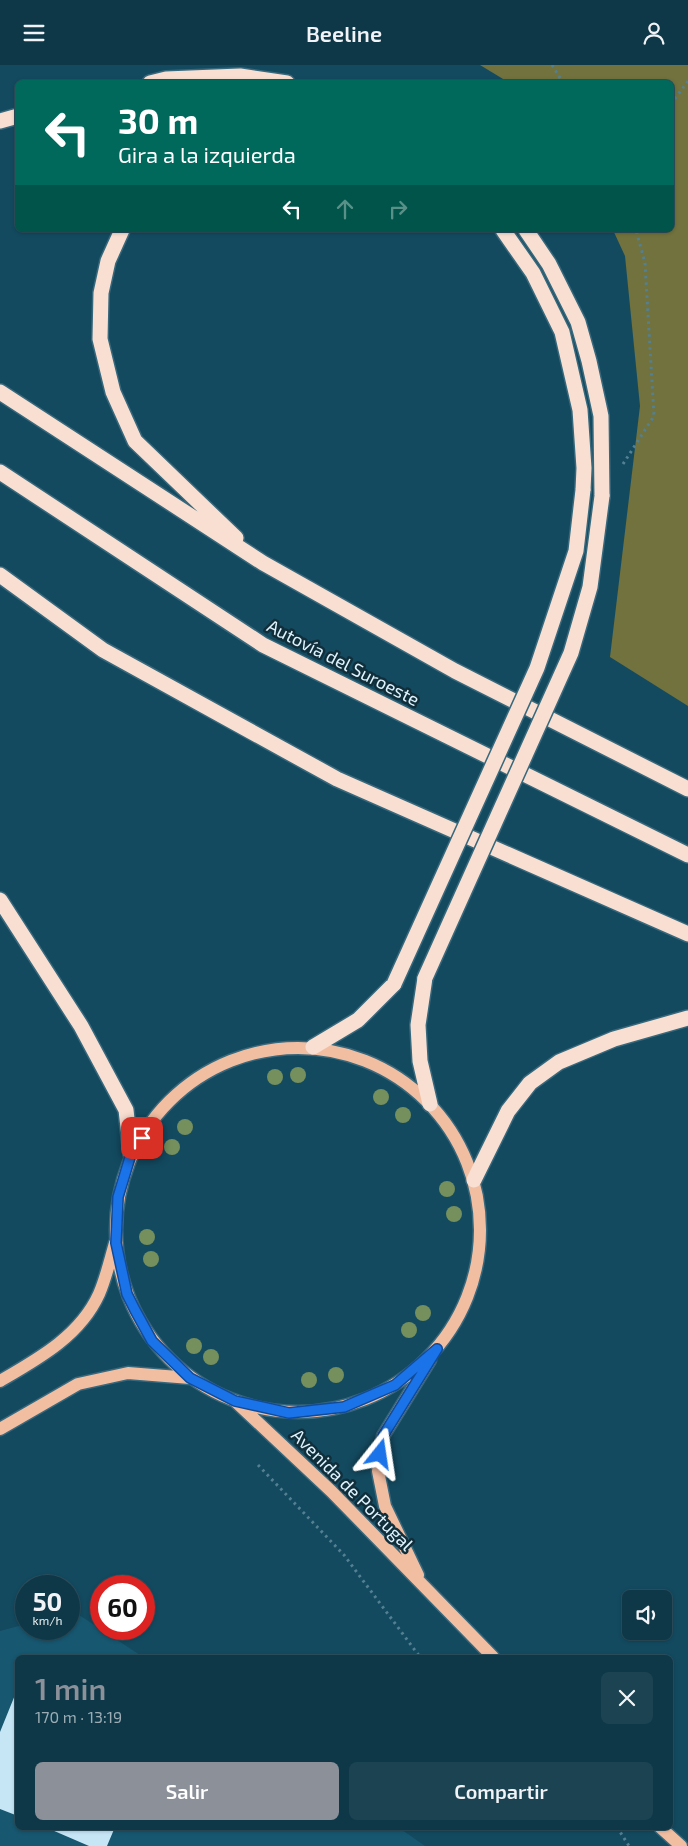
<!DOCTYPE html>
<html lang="es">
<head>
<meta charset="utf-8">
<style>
  body { margin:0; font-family:"Exo 2",sans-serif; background:#1c4352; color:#f1f3f6; height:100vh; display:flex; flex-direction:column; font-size:19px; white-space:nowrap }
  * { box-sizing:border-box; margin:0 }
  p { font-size:16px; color:#9bacb4 }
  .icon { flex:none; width:28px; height:28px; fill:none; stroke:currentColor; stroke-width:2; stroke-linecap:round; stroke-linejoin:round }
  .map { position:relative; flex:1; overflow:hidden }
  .details { position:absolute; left:15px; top:1590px; width:658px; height:175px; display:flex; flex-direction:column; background:#0e3848; border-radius:8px; box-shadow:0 1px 4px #0004,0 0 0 1px #2e5260 }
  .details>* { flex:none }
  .guide { position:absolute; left:15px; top:15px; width:659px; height:152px; border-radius:8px; box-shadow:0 1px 4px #0004,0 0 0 1px #2e5260; background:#00695c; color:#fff; overflow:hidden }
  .buttons { position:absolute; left:622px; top:1525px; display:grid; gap:10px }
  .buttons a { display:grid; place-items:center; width:50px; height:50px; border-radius:8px; background:#0e3848; box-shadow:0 1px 4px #0004,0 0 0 1px #2e5260; font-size:25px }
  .speed { position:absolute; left:15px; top:1510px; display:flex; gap:10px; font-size:25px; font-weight:700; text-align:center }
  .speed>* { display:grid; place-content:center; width:65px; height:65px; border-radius:50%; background:#0e3848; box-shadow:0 1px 4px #0004,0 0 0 1px #2e5260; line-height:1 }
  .speed small { font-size:12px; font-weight:400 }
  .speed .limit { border:8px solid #d22; background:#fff; color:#111 }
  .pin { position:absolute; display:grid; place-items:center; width:42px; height:42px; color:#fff; margin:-21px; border-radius:10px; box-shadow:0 2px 8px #0006 }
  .me { position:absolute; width:55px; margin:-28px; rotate:15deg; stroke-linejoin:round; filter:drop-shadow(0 0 4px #0008) }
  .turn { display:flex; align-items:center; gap:18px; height:105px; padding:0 20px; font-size:22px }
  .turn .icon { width:65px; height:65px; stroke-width:2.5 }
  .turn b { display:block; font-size:35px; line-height:42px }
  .lanes { display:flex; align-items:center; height:48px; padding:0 20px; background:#0003; justify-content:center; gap:25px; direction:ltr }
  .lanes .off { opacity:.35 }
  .round { display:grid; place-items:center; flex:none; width:52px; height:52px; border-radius:8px; background:#1c4352 }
  .head { display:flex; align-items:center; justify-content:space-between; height:85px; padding:0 20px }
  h1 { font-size:30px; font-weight:600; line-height:38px; color:#8c9099 }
  .action { display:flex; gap:10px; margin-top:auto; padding:10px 20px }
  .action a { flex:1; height:58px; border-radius:8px; background:#8c9099; color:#fff; font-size:20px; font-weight:600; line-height:58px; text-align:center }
  .action a+a { background:#1c4352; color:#f1f3f6 }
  header { display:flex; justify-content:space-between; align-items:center; height:65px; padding:0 20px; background:#0e3848; font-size:22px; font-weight:600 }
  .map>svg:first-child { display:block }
</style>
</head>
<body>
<header><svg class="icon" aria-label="menu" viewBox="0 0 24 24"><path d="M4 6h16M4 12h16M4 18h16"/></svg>Beeline<svg class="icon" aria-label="person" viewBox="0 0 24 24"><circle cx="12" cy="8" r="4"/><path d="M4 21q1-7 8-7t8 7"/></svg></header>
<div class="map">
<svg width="688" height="1781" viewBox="0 0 688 1781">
  <rect width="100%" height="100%" fill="#134a60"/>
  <path fill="#175770" d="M73 1546 143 1592H18V1762H398L425 1781H0V1566L26 1559V1564H69V1547Z"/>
  <path fill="#71723d" d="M480 0H688V641L610 592 640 341 625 191 613 165H671V18L508 17Z"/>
  <path fill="#c6e6f6" d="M17 1625H18V1751L0 1744V1667Z
    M45 1762H115L107 1781H89Z"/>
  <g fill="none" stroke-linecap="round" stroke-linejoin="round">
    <g stroke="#38687c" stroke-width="15">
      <path id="primary" d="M116 1165a182 182 0 1 1 364 0a182 182 0 1 1-364 0Z
        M0 1316C38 1294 80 1271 99 1229 106 1213 110 1195 115 1178
        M235 1336 331 1426 493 1592
        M0 1364 78 1319 128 1308 190 1313
        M418 1510 385 1441 378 1406 383 1371 430 1295
        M660 1762 681 1781"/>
    </g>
    <g stroke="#38687c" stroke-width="18">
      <path id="highway" d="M150 18 166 14 240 11 287 18
        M0 56 18 51
        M122 165 108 196 101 228 100 274 113 327 135 376 236 473
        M503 165 533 208 562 267 580 345 584 403 583 425
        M526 165 549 199 578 257 589 296 601 351 602 431
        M0 327 263 498 455 606 688 724
        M0 407 263 580 688 790
        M0 510 103 585 337 714 688 869
        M0 835 81 961 126 1045 131 1089
        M425 913 418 960 420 996 430 1039
        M313 982 358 955 394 919
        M474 1115 508 1046 530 1018 559 997 614 974 688 953"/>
    </g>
    <path stroke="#548092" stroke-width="3" stroke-dasharray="2.5 4" stroke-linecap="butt" d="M552 0 563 18
      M671 39 688 16
      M623 399 654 351 645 198 636 165
      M258 1400 344 1490 420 1592
      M617 1762 629 1781"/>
    <use href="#primary" stroke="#f2bea2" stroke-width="12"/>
    <use href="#highway" stroke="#f8dfd2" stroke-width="15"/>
    <g stroke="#38687c" stroke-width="18" stroke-linecap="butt">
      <path id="highway-bridge" d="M425 913 571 588 590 522 602 431
        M394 919 537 603 576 486 583 425"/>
    </g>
    <use href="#highway-bridge" stroke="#f8dfd2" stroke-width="15"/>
  </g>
  <g fill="#758f5d">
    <circle cx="298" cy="1010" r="8"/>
    <circle cx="275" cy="1012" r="8"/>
    <circle cx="381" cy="1032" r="8"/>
    <circle cx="403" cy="1050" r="8"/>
    <circle cx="185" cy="1062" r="8"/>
    <circle cx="172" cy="1082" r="8"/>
    <circle cx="447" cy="1124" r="8"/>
    <circle cx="454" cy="1149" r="8"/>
    <circle cx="147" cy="1172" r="8"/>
    <circle cx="151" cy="1194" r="8"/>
    <circle cx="423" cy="1248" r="8"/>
    <circle cx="409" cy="1265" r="8"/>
    <circle cx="194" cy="1281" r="8"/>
    <circle cx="211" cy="1292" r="8"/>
    <circle cx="336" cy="1310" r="8"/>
    <circle cx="309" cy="1315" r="8"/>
  </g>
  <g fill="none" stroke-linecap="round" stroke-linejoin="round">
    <g stroke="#114b97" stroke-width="12">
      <path id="route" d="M142 1073 131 1089 118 1132 116 1178 127 1229 135 1245 152 1276 190 1313 235 1336 289 1348 344 1342 395 1320 437 1284 383 1371 380 1389"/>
    </g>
    <use href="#route" stroke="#1a73e8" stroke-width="9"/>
  </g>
  <g text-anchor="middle" stroke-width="5" stroke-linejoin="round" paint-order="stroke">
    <g font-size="18" fill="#dff3fd" stroke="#112e3b">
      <text transform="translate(343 598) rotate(27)" y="6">Autovía del Suroeste</text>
      <text transform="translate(352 1425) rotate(45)" y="6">Avenida de Portugal</text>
    </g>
  </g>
</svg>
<div class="buttons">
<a><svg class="icon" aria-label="sound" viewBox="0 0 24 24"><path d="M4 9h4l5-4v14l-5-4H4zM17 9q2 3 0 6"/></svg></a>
</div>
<div class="speed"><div>50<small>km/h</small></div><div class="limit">60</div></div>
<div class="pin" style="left:142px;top:1073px;background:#d93025"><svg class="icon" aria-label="arrive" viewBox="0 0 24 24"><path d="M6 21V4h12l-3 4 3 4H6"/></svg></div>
<svg class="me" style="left:380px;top:1389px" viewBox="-20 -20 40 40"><path d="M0-17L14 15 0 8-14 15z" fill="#1a73e8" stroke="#fff" stroke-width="4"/></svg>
<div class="guide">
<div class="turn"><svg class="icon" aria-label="left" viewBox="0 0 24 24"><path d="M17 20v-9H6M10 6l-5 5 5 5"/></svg><div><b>30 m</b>Gira a la izquierda</div></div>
<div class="lanes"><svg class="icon" aria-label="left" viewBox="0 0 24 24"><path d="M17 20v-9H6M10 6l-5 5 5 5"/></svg><svg class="icon off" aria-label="ahead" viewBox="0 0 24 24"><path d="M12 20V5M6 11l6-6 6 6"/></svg><svg class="icon off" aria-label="right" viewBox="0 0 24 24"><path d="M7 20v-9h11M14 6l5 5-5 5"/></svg></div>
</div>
<section class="details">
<div class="head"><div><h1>1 min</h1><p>170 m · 13:19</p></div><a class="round"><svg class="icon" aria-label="close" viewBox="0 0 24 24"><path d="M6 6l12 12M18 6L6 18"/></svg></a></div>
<div class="action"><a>Salir</a><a>Compartir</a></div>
</section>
</div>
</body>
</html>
